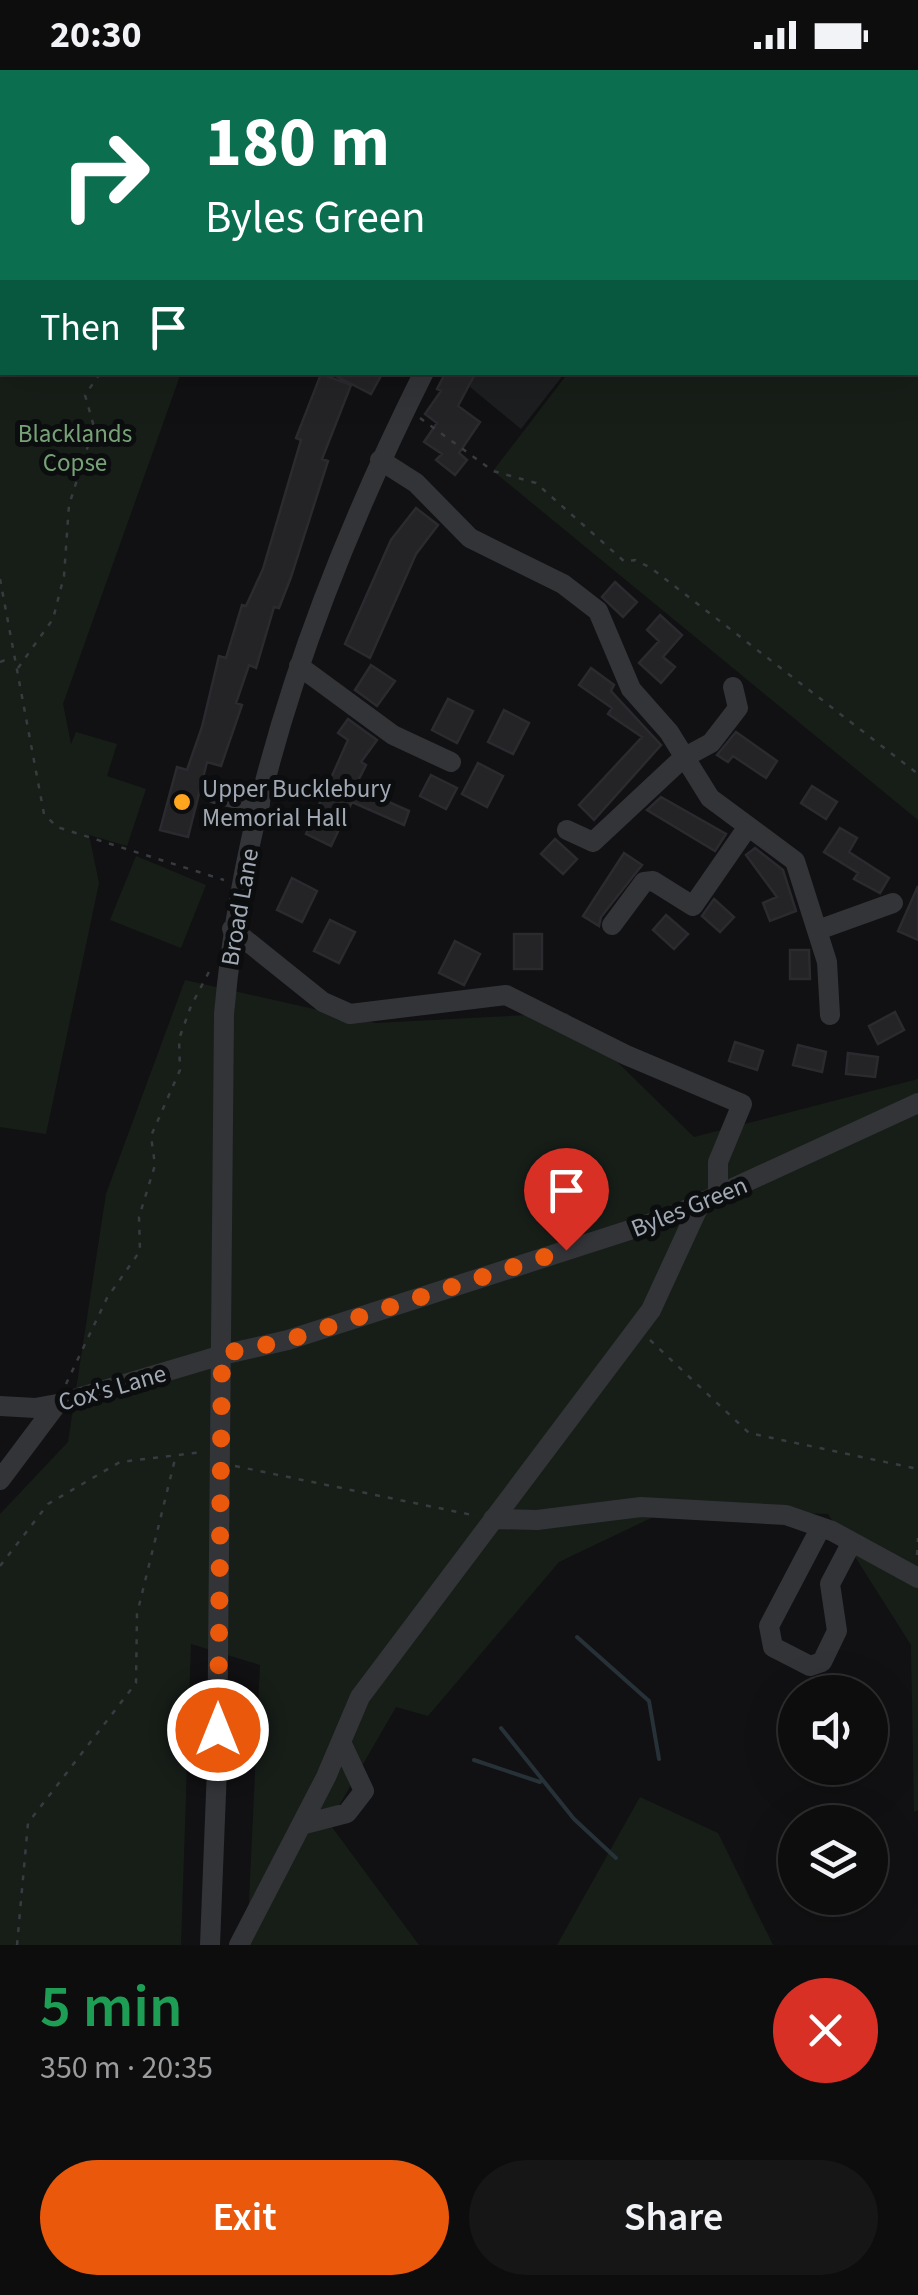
<!DOCTYPE html>
<html lang="en">
<head>
<meta charset="utf-8">
<style>
  body { margin:0; font-family:"Source Sans 3",sans-serif; background:#161617; color:#f1f3f6; height:100vh; display:flex; flex-direction:column; font-size:38px; white-space:nowrap }
  * { box-sizing:border-box; margin:0 }
  p { font-size:32px; color:#9a9c9e }
  .icon { flex:none; width:55px; height:55px; fill:none; stroke:currentColor; stroke-width:2; stroke-linecap:round; stroke-linejoin:round }
  .map { position:relative; height:1875px; overflow:hidden }
  .side { display:flex; flex-direction:column; background:#0d0d0e; flex:1 }
  .side>* { flex:none }
  .hud { position:absolute; left:0px; top:0px; width:920px; height:305px; box-shadow:0 10px 40px #0002,0 0 0 2px #2d2d2e; background:#0b6e4f; color:#fff; overflow:hidden }
  .buttons { position:absolute; left:778px; top:1605px; display:grid; gap:20px }
  .buttons a { display:grid; place-items:center; width:110px; height:110px; border-radius:50%; background:#0d0d0e; box-shadow:0 10px 40px #0002,0 0 0 2px #2d2d2e; font-size:50px }
  .pin { position:absolute; display:grid; place-items:center; width:85px; height:85px; color:#fff; margin:-102px -42px; border-radius:50% 50% 50% 0; rotate:-45deg; box-shadow:0 0 10px #0007 }
  .pin .icon { rotate:45deg }
  .me { position:absolute; width:110px; margin:-55px; rotate:0deg; stroke-linejoin:round; filter:drop-shadow(0 0 8px #0008) }
  .turn { display:flex; align-items:center; gap:35px; height:210px; padding:0 40px; font-size:45px }
  .turn .icon { width:130px; height:130px; stroke-width:2.5 }
  .turn b { display:block; font-size:70px; line-height:85px }
  .then { display:flex; align-items:center; height:95px; padding:0 40px; background:#0003; gap:20px; font-size:38px }
  .round { display:grid; place-items:center; flex:none; width:105px; height:105px; border-radius:52px; background:#161617 }
  .overview { display:flex; align-items:center; justify-content:space-between; height:170px; padding:0 40px }
  h1 { font-size:60px; font-weight:600; line-height:75px; color:#1e9e55 }
  .action { display:flex; gap:20px; margin-top:auto; padding:20px 40px }
  .action a { flex:1; height:115px; border-radius:60px; background:#ea580c; color:#fff; font-size:40px; font-weight:600; line-height:115px; text-align:center }
  .action a+a { background:#161617; color:#f1f3f6 }
  .status { display:flex; justify-content:space-between; align-items:center; height:70px; padding:0 50px; background:#0d0d0e; direction:ltr }
  .status svg { height:28px; fill:currentColor }
  .map>svg:first-child { display:block }
</style>
</head>
<body>
<div class="status"><b>20:30</b><svg viewBox="0 0 49 12"><path d="M0 12V9h3v3zM5 12V6h3v6zM10 12V3h3v9zM15 12V0h3v12zM26 1h20v11H26zM47 4h2v5h-2z"/></svg></div>
<div class="map">
<svg width="918" height="1875" viewBox="0 0 918 1875">
  <rect width="100%" height="100%" fill="#111113"/>
  <path fill="#1d1e20" d="M560 302 564 304 521 359 470 317 472 310 457 303Z"/>
  <path fill="#171e18" d="M0 183 2 302 181 303 63 634 71 674 76 662 117 674 107 706 146 719 127 776 89 765 99 813 46 1064 0 1057Z
    M918 297V750L493 401 568 303 918 302Z
    M136 786 206 815 181 878 110 850Z
    M185 910 376 953 567 943 694 1067 918 1009V1740L914 1742 911 1575 828 1444 672 1438 559 1492 428 1646 396 1637 329 1753 419 1875H247L260 1595 191 1574 181 1875H0V1444L68 1372 106 1124Z
    M640 1727 718 1763 773 1875H557Z"/>
  <g fill="none" stroke-linecap="round" stroke-linejoin="round">
    <path stroke="#273138" stroke-width="4" d="M577 1567 649 1631 659 1689
      M501 1658 574 1749 616 1788
      M474 1690 540 1712"/>
  </g>
  <path fill="#242427" stroke="#2b2b2f" stroke-width="2.5" d="M328 302H383L371 324Z
    M446 302H476L458 336 480 352 459 383 467 390 455 405 436 390 442 384 424 372 437 353 425 344 441 321 437 319Z
    M321 304 351 315 322 389 328 391 291 507 279 538 274 537 256 598 249 595 236 633 242 635 221 696 207 692 188 767 160 760 177 697 187 700 202 657 219 586 226 588 242 535 246 536 263 499 301 370 296 368Z
    M416 438 438 455 416 484 370 588 345 574 391 470Z
    M615 512 637 532 623 547 602 527Z
    M660 545 682 565 663 587 675 597 661 613 639 593 659 571 647 560Z
    M371 595 395 611 377 636 355 620Z
    M591 598 614 615 611 621 661 675 594 750 579 735 642 667 608 644 612 638 579 615Z
    M448 629 473 641 457 673 432 660Z
    M504 640 529 653 513 684 488 672Z
    M348 649 377 670 361 692 366 695 355 717 409 741 404 755 352 732 331 776 306 764 348 670 338 663Z
    M736 662 777 691 766 708 733 686 728 692 717 685Z
    M478 693 503 706 487 737 462 724Z
    M431 705 457 718 446 739 420 726Z
    M812 716 837 732 826 749 801 733Z
    M661 727 726 764 715 781 647 740Z
    M840 758 857 768 849 782 889 808 880 823 854 809 858 803 824 782Z
    M555 769 577 789 563 804 541 784Z
    M755 778 783 800 796 841 770 851 763 833 777 827 746 785Z
    M624 783 642 795 601 847 599 856 583 846Z
    M292 808 317 821 302 852 277 840Z
    M918 816V870L898 861Z
    M714 829 734 847 720 862 702 846Z
    M666 845 688 864 674 879 653 860Z
    M330 850 355 862 339 893 314 881Z
    M514 864H542V899H514Z
    M455 871 480 884 464 915 439 903Z
    M790 880H809L810 909H790Z
    M895 942 904 960 878 974 869 956Z
    M735 972 763 981 757 1000 729 991Z
    M798 975 826 982 822 1002 793 995Z
    M848 983 878 987 875 1007 846 1004Z"/>
  <g fill="none" stroke-linecap="round" stroke-linejoin="round">
    <path stroke="#383b40" stroke-width="2.5" stroke-dasharray="5 8" stroke-linecap="butt" d="M0 258 2 259
      M420 348 493 401 536 413 625 492 635 490 651 498 918 704
      M0 509 44 744 57 757 224 810
      M0 592 12 587
      M18 598 53 549 64 506 69 435 94 357 85 325 101 302
      M650 1270 749 1363 918 1399
      M66 1314 107 1228 140 1181 139 1147 155 1095 151 1066 180 1000 179 969 191 936 211 898
      M235 1396 477 1446
      M917 1485 918 1468
      M0 1496 48 1434 120 1392 203 1382
      M17 1875 28 1753 136 1613 137 1544 176 1385"/>
    <path stroke="#323438" stroke-width="20" d="M200 2 201 0
      M672 2 675 0
      M0 51 2 55
      M380 390 416 413 470 468 563 514 598 541 631 619 669 662 710 728 795 791 827 892 830 945
      M299 596 393 665 451 692
      M215 724 260 734
      M567 760 593 772 683 688 711 673 738 638 733 617
      M612 855 644 812 653 811 693 836 747 758
      M232 859 323 932 350 944 506 925 626 985 742 1034 718 1092V1127
      M818 860 893 833
      M0 1336 35 1338 57 1334 222 1285 288 1270 670 1147 918 1033
      M0 1410 57 1334
      M493 1449 537 1450 641 1437 786 1445 832 1461 918 1508
      M821 1457 769 1556 773 1577 810 1596 822 1592 837 1561 830 1514 852 1472
      M301 1755 347 1743 364 1721 341 1672
      M210 1875 217 1698 224 944C244 718 323 504 424 302
      M239 1875 326 1707 360 1627 651 1240 699 1136"/>
  </g>
  <g fill="none" stroke-linecap="round" stroke-linejoin="round">
    <path stroke="#ea580c" stroke-width="18" stroke-dasharray="0 32.4" d="M218 1660 222 1284 288 1270 566 1180"/>
  </g>
  <circle fill="#ffa51e" stroke="#0c0d0e" stroke-width="4" cx="182" cy="732" r="10"/>
  <g text-anchor="middle" stroke-width="10" stroke-linejoin="round" paint-order="stroke">
    <g font-size="25" fill="#77a277" stroke="#0c0d0e">
      <text x="75" y="372">Blacklands<tspan x="75" dy="29">Copse</tspan></text>
    </g>
    <g font-size="25" fill="#a1a9b5" stroke="#0c0d0e" text-anchor="start">
      <text x="202" y="727">Upper Bucklebury<tspan x="202" dy="29">Memorial Hall</tspan></text>
    </g>
    <g font-size="25" fill="#a1a9b5" stroke="#0c0d0e">
      <text transform="translate(239 837) rotate(-80)" y="9">Broad Lane</text>
      <text transform="translate(689 1136) rotate(-22)" y="9">Byles Green</text>
      <text transform="translate(112 1317) rotate(-16)" y="9">Cox's Lane</text>
    </g>
  </g>
</svg>
<div class="buttons">
<a><svg class="icon" aria-label="sound" viewBox="0 0 24 24"><path d="M4 9h4l5-4v14l-5-4H4zM17 9q2 3 0 6"/></svg></a>
<a><svg class="icon" aria-label="layers" viewBox="0 0 24 24"><path d="M12 4l9 5-9 5-9-5zM3 14l9 5 9-5"/></svg></a>
</div>
<div class="pin" style="left:566px;top:1180px;background:#d93025"><svg class="icon" aria-label="arrive" viewBox="0 0 24 24"><path d="M6 21V4h12l-3 4 3 4H6"/></svg></div>
<svg class="me" style="left:218px;top:1660px" viewBox="-20 -20 40 40"><circle r="17" fill="#ea580c" stroke="#fff" stroke-width="3"/><path d="M0-11L8 9 0 5-8 9z" fill="#fff"/></svg>
<div class="hud">
<div class="turn"><svg class="icon" aria-label="right" viewBox="0 0 24 24"><path d="M7 20v-9h11M14 6l5 5-5 5"/></svg><div><b>180 m</b>Byles Green</div></div>
<div class="then">Then<svg class="icon" aria-label="arrive" viewBox="0 0 24 24"><path d="M6 21V4h12l-3 4 3 4H6"/></svg></div>
</div>
</div>
<section class="side">
<div class="overview"><div><h1>5 min</h1><p>350 m · 20:35</p></div><a class="round" style="background:#d93025;color:#fff"><svg class="icon" aria-label="close" viewBox="0 0 24 24"><path d="M6 6l12 12M18 6L6 18"/></svg></a></div>
<div class="action"><a>Exit</a><a>Share</a></div>
</section>
</body>
</html>
